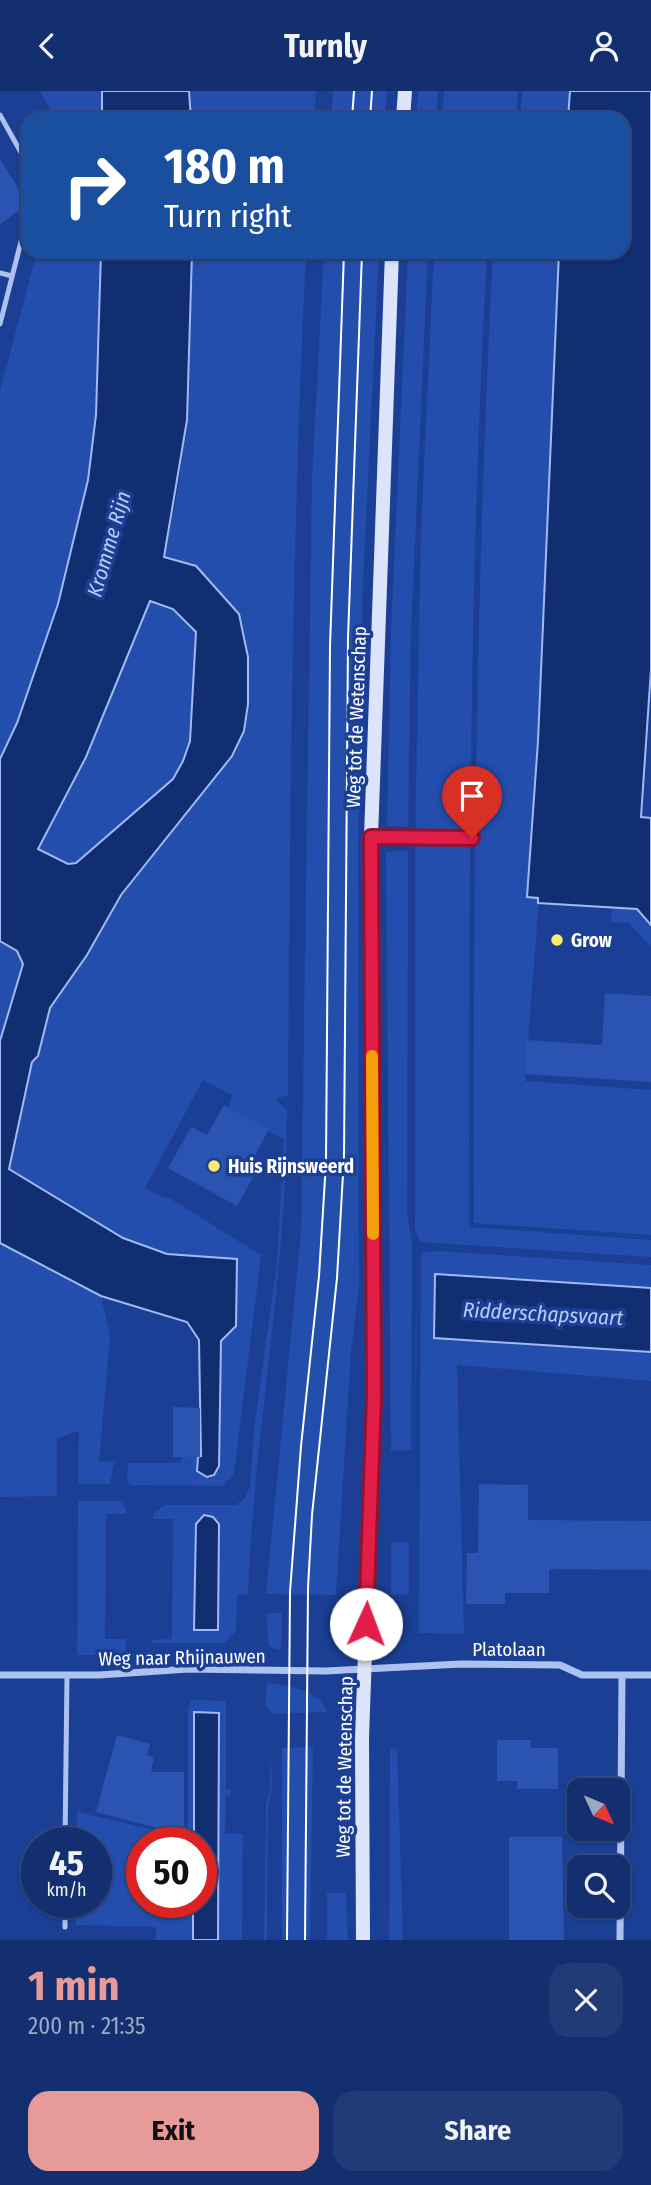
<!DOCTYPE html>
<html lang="en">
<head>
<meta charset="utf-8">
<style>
  body { margin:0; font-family:"Fira Sans Condensed",sans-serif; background:#213b77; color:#f1f3f6; height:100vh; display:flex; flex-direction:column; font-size:26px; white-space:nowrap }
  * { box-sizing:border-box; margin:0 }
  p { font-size:23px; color:#9da9c3 }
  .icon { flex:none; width:38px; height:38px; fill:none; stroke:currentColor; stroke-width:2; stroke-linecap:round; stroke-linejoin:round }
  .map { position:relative; height:1849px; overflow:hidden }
  .panel { display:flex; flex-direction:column; background:#142f6f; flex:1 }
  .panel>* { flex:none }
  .hud { position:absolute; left:21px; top:21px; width:609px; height:147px; border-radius:21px; box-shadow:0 2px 5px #0004,0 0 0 2px #334a82; background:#1a4fa0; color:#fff; overflow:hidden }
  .needle { width:46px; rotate:134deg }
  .fabs { position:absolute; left:567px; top:1687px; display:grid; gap:14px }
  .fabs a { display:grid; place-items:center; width:63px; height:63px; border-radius:14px; background:#142f6f; box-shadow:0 2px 5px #0004,0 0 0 2px #334a82; font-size:35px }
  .speed { position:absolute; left:21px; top:1736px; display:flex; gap:14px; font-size:35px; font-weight:700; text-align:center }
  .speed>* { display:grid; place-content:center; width:91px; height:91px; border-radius:50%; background:#142f6f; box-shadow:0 2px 5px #0004,0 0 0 2px #334a82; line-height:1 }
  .speed small { font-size:18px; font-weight:400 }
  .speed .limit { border:10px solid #d22; background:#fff; color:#111 }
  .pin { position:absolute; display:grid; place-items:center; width:60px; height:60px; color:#fff; margin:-72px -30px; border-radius:50% 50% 50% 0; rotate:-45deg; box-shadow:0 0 7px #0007 }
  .pin .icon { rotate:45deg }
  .me { position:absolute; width:77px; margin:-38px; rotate:2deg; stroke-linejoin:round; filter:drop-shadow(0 0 5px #0008) }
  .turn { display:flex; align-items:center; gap:24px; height:147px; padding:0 28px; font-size:32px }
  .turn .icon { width:91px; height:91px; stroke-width:2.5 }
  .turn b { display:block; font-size:49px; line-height:60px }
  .round { display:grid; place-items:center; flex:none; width:74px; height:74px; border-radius:21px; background:#213b77 }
  .head { display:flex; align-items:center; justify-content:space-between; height:119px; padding:0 28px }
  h1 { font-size:42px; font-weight:700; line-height:52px; color:#e69b98 }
  .cta { display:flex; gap:14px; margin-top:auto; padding:14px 28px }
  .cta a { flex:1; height:80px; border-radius:21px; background:#e69b98; color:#111; font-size:28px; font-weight:700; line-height:80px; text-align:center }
  .cta a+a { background:#213b77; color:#f1f3f6 }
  header { display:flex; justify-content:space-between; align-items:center; height:91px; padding:0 28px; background:#142f6f; font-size:32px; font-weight:700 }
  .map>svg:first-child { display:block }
</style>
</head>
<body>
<header><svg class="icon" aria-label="back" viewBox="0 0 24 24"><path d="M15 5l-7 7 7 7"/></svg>Turnly<svg class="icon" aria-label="person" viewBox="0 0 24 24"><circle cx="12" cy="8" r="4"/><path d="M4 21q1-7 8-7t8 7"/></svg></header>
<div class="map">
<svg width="651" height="1849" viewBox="0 0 651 1849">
  <rect width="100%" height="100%" fill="#1b3f94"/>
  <path fill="#244ead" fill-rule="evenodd" d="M40 0H102V28H56Z
    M189 0H316L314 28H191Z
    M333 0H387L385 28H331Z
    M418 0H438L436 28H416Z
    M444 0H518L516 28H442Z
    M522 0H570L568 28H520Z
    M37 161H101C98 237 101 315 88 390 73 484 41 582 0 668V300Z
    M192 161H306C292 442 290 723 288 1004L275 1008 287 1019C287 1181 254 1341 248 1503L237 1504 236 1540 224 1552H151L152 1549 172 1548 173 1428H153L154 1422 165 1414H236L245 1407 250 1396 254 1337 277 1173 284 1049 229 1016 232 1004 203 989 145 1097 166 1108 168 1106 261 1164 234 1383 223 1395 131 1394 127 1391 128 1372H181L182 1366H198L197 1380 214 1384 217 1381 222 1250 236 1235 237 1168 167 1163 123 1147 9 1078 32 971 50 917 87 864 121 804 232 665 248 613V566L239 523 196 475 164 467 177 404 187 329ZM204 1424 216 1428 219 1434 217 1539H194L196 1433Z
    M324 161H379L363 492 358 754 359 1196 351 1260 336 1504 266 1503 301 1141 312 388Z
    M408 161H428L411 540 408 736 387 735 391 542Z
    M434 161H487C469 486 469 811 469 1136L651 1149V1166L420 1151 415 1137V760L421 438Z
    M493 161H559L538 650 527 805 539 807 525 990 651 999V1144L474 1132C473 808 476 484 493 161Z
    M150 510 173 518 197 541 190 650 183 670 173 688 76 772 68 773 38 758 86 666Z
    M408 759 407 1124 412 1150 411 1359 391 1360 386 761Z
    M612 816 637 818 651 834V856L629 832 611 831Z
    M0 850 17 860 23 873 0 950Z
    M0 1152 101 1205 110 1246 99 1370 114 1371 110 1393H78L79 1340 57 1347V1405L0 1406Z
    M437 1160 651 1174V1197L435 1183 434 1247 651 1261V1290L457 1274 464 1543 419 1542 421 1162Z
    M78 1410H120L126 1417V1423H106L105 1548H126L125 1564H77Z
    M391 1451H409V1503L391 1504Z
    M267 1522H282L281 1559 274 1558 268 1553Z
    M267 1592C287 1594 321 1599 327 1621L273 1623 265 1614Z
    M191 1609 226 1610V1698L231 1699 230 1705H226L225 1743H243L242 1849H218V1622H194V1752H142V1811H195L196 1849H156V1836L76 1834V1811H96V1752H77V1721L188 1747V1620Z
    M313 1656 310 1849H282V1657Z
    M270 1657 272 1694 268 1718 267 1849H264L266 1714 270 1699Z
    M390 1657 397 1658 403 1849H389Z
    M327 1802H346L348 1849H327Z"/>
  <path fill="#122e72" stroke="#a1baf1" stroke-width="2" fill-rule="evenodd" d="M102 0H189L191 28H102Z
    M570 0H651V578L641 726 651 727V834L637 818 538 812V807L527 806 538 650 559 161H623V28H568Z
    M101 161H192L187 329 164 466 196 475 239 523 248 566V613L244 640 232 665 121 804 87 864 50 917 38 965 32 971 9 1078 123 1147 167 1163 237 1168 236 1235 221 1250 219 1375 214 1384 207 1386 197 1380 198 1366 201 1365 199 1249 187 1231 101 1205 0 1152V950L23 873 17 860 0 850V668L17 632 58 513 88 389 96 324ZM150 510 173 518 196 541 190 650 183 670 173 688 76 772 68 773 38 758 86 666Z
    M435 1183 651 1197V1261L434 1247Z
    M204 1424 213 1426 219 1433 218 1539H194L196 1433Z
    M194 1621 219 1622 218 1849H193V1811H201V1752H194Z"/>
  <path fill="#2b54b2" d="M0 68 28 113 0 133Z
    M605 902 651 905V991L525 983 527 949 602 954Z
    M224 1014 269 1038 252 1070 260 1074 237 1115 168 1077 191 1036 207 1044Z
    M173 1316 200 1317V1366H173Z
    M479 1393 528 1394V1429L651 1430V1479L549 1478V1502H505V1513H466L467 1462H478Z
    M117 1644 150 1653 147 1664 154 1666 151 1681H184V1744L96 1721Z
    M497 1649H531V1657H558V1698H517V1690H497Z
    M509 1746H562L564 1849H509Z"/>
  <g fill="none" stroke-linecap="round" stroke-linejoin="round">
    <path stroke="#adc2ef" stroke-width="5" d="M0 24 28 74
      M0 182 12 185
      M0 233 25 135 28 132
      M371 746 473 747
      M65 1752 67 1585
      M65 1836V1811"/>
    <path stroke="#adc2ef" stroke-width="7" d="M0 1584H99L189 1578 326 1580 461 1573 560 1574 582 1584H651
      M620 1849 622 1584"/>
    <path stroke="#dbe4fb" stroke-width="14" d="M403 28 405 0
      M363 1849 362 1647 374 1306 371 746 392 161"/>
    <path stroke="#fff" stroke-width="2" d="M352 28 354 0
      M370 28 372 0
      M287 1849 290 1501 301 1355 319 1185 326 1071 330 555 344 161
      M305 1849 308 1497 312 1424 337 1187 344 1066 348 547 362 161"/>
  </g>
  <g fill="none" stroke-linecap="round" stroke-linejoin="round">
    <g stroke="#92132f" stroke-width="18">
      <path id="route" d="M366 1533 374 1306 371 746 472 747"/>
    </g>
    <use href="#route" stroke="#e11d48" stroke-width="12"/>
    <path stroke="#f59e0b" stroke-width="12" d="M372 965 373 1143"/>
  </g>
  <g fill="#ffea6c" stroke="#1b3f94" stroke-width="2.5">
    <circle cx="557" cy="849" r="7"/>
    <circle cx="214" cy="1075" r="7"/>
  </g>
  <g text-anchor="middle" stroke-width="7" stroke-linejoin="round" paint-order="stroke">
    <g font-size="19" fill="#fff" stroke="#1b3f94">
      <text transform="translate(356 626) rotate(-88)" y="7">Weg tot de Wetenschap</text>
      <text x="509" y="1565">Platolaan</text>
      <text transform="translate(182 1566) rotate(-1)" y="7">Weg naar Rhijnauwen</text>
      <text transform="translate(344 1676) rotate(-89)" y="7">Weg tot de Wetenschap</text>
    </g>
    <g font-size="19" font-weight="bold" fill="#fff" stroke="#1b3f94" text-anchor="start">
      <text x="571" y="856">Grow</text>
      <text x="228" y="1082">Huis Rijnsweerd</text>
    </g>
    <g font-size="21" font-style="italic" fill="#bacdf6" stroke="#1b3f94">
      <text transform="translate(109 453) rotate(-74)" y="7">Kromme Rijn</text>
      <text transform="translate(543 1223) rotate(3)" y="7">Ridderschapsvaart</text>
    </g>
  </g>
</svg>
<div class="fabs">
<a><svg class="needle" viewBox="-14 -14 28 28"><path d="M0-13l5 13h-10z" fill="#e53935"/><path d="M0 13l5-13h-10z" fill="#9da9c3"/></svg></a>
<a><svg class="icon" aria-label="search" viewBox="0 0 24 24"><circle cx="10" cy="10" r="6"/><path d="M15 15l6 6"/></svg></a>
</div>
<div class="speed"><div>45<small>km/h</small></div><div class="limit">50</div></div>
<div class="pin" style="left:472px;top:747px;background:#d93025"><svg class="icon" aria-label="arrive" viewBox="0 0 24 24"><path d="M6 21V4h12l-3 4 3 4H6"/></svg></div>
<svg class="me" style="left:366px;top:1533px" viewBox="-20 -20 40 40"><circle r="19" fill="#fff"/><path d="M0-13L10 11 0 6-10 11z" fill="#e11d48"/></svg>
<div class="hud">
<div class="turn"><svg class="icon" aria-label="right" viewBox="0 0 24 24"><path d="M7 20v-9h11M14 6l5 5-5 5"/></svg><div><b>180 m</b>Turn right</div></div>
</div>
</div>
<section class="panel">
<div class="head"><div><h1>1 min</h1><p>200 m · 21:35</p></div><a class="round"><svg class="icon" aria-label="close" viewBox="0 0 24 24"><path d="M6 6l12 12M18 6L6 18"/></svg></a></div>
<div class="cta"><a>Exit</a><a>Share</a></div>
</section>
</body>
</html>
